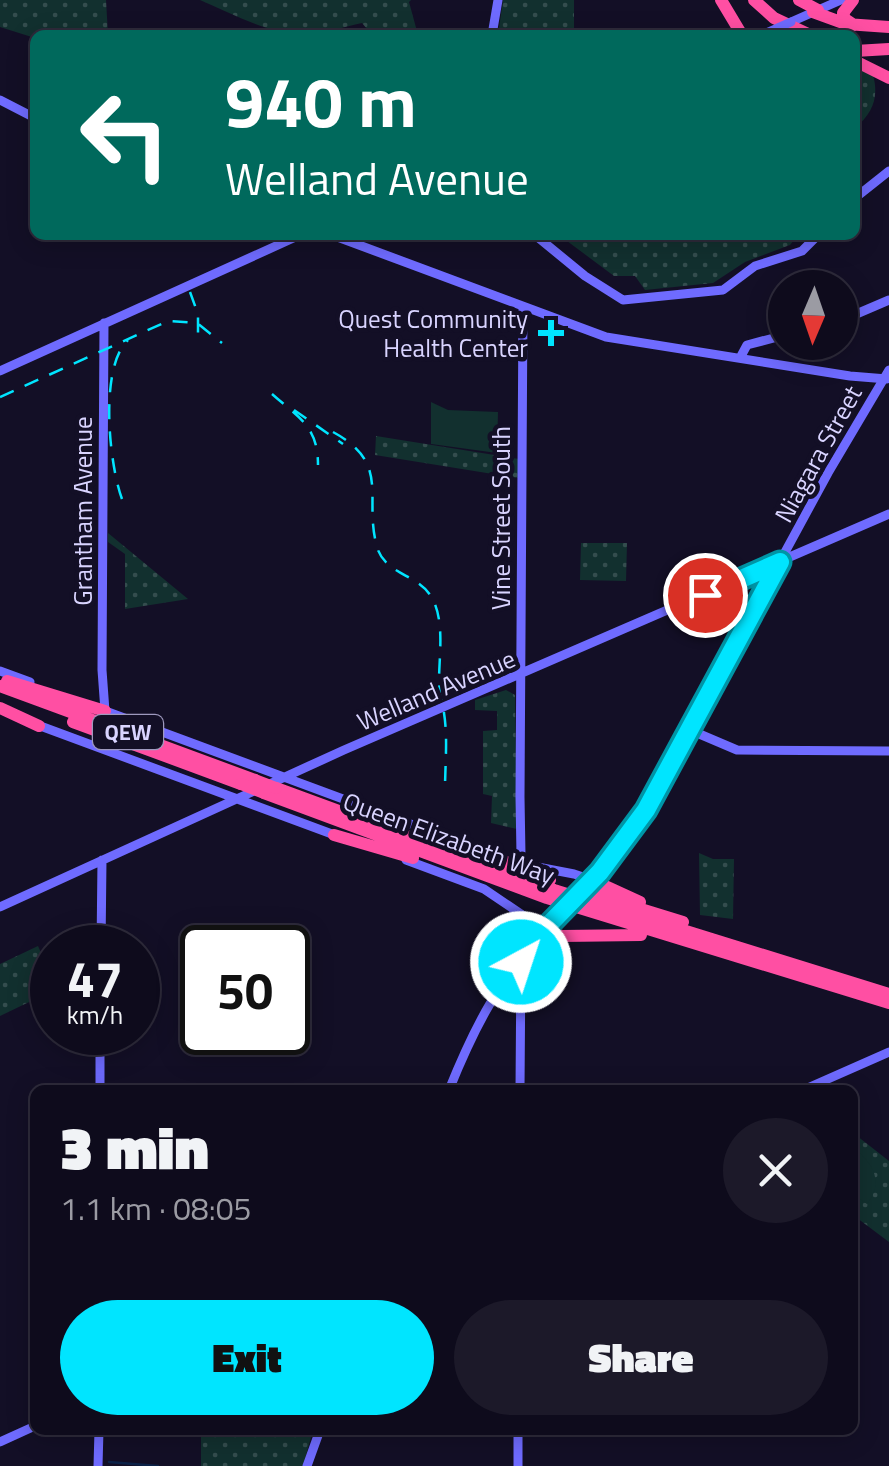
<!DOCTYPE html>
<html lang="en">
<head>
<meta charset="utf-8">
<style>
  body { margin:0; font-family:"Titillium Web",sans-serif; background:#1c1929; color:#f1f3f6; height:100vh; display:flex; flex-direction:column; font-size:38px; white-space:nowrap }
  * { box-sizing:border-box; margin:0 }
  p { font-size:32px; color:#9b9ba3 }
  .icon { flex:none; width:55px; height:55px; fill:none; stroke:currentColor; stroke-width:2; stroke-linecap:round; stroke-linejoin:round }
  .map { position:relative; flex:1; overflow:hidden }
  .panel { position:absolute; left:30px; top:1085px; width:828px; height:350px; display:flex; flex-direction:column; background:#0e0b1c; border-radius:15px; box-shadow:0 5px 25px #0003,0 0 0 2px #2e2b3b }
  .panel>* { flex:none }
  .top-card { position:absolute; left:30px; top:30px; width:830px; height:210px; border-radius:15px; box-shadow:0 5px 25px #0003,0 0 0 2px #2e2b3b; background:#00695c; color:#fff; overflow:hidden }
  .needle { width:65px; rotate:182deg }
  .controls { position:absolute; left:768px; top:270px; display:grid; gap:20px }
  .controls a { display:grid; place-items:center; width:90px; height:90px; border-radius:50%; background:#0e0b1c; box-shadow:0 5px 25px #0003,0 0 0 2px #2e2b3b; font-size:50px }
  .speed { position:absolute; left:30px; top:925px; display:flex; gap:20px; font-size:50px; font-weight:700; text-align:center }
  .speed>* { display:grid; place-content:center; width:130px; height:130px; border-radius:50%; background:#0e0b1c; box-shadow:0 5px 25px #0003,0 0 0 2px #2e2b3b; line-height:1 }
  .speed small { font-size:25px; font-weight:400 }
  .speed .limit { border:5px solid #111; border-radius:15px; background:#fff; color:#111 }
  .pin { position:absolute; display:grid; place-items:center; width:85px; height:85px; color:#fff; margin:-42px; border:5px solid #fff; border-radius:50%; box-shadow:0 2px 10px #0007 }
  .me { position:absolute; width:110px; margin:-55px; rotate:40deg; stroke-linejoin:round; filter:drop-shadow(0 0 8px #0008) }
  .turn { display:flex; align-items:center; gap:35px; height:210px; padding:0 30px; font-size:45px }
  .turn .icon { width:130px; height:130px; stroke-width:2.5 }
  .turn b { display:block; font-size:70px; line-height:85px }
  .round { display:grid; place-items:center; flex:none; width:105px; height:105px; border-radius:52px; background:#1c1929 }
  .headline { display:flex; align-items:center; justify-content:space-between; height:170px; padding:0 30px }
  h1 { font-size:60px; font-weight:800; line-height:75px }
  .action { display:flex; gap:20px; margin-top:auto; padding:20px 30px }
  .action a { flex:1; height:115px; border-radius:60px; background:#00e5ff; color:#111; font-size:40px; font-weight:800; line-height:115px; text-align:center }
  .action a+a { background:#1c1929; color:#f1f3f6 }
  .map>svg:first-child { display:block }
</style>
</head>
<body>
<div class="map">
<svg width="889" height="1466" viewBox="0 0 889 1466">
  <defs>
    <pattern id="grass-dots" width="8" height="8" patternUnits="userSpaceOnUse" patternTransform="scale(2.5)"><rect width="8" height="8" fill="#12302f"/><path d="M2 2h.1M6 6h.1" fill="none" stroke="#344d4e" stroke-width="1.8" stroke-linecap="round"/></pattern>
  </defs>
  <rect width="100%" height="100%" fill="#130f26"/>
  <path fill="url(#grass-dots)" d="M0 0H106L108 35H35V38L0 27Z
    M200 0H411L409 2 418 35H372L362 23C344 27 325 33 306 34 269 35 233 14 200 0Z
    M503 0H574V35H498Z
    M855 66 873 75C879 97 873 113 855 128Z
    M559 235H798L790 245 745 262 713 283 645 290 635 276H614Z
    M376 436 519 459 518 478 375 455Z
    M108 533 188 599 125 609V554L108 542Z
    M581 543H627L626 581 580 580Z
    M506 690 515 695 517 829 491 823 492 796 483 794V731L497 730V711L475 710V700Z
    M699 853 713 859H734L733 919 700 915Z
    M38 946 52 978V991L0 1016V964Z
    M852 1132 889 1161V1242L853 1215Z
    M201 1430H313L303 1466H201Z"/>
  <path fill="#12302f" d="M431 402 448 410 498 412 497 453 431 444Z
    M857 1150C875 1167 883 1183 867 1204L853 1194V1156Z"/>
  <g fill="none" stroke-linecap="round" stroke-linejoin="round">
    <path stroke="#0c2248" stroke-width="2.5" d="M109 1462 158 1466"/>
    <path stroke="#6f6bff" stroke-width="9" d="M791 22 841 0
      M492 35 498 0
      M0 100 35 118
      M855 198 889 171
      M332 235 606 337 850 376 887 379
      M535 235 585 276 623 300 723 290 755 266 802 251 818 235
      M523 307 520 797 521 855 524 864
      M840 321 889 300
      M104 323 102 670 105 711
      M740 358 747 345 785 335
      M0 371 300 235
      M0 671 30 682
      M100 709 451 839
      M35 724 340 837
      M690 730 737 750 889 751
      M406 860 484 889 546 931
      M527 865 574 874 592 880
      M590 883 645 810 828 473 889 370
      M0 907 344 750 889 514
      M101 948 102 860
      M498 960 521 956
      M100 1090V1032
      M449 1090C476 1023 499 980 548 928
      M520 1090 521 956
      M803 1090 889 1052
      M0 1442 35 1426
      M98 1466 99 1430
      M307 1466 320 1430
      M518 1466V1430"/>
    <path stroke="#ff4fa3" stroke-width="12" d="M721 0 742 35
      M754 0 774 18 810 35
      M799 0 818 10
      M853 0 843 13 845 19 854 25
      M813 12 846 24 889 27
      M855 51 889 49
      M855 61 889 78
      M7 681 105 711
      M0 686 255 780
      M0 708 39 726
      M73 722 241 784
      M276 788 554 890 889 994
      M264 793 547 898 889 1003
      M334 835 413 858
      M450 839 550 880
      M592 880 640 902
      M592 894 683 922
      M546 931 562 936 641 935"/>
    <path stroke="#00e5ff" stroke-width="2.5" stroke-dasharray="15 12" stroke-linecap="butt" d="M190 292 198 314V333
      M272 394C299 418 318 426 318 465
      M0 397 168 321 197 323 222 343
      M294 410 343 444
      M333 432C392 464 363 497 377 547 385 575 419 574 432 598 445 621 439 656 439 682 439 693 443 702 444 713 448 738 445 765 445 790
      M122 499C109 464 99 367 128 340"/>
    <path stroke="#6f6bff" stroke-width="9" d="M762 35 791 22
      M547 919 582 882
      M555 922 588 886"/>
    <path stroke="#ff4fa3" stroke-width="12" d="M255 780 276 788
      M241 784 264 793"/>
  </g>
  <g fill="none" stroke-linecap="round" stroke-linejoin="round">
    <g stroke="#0095a6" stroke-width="25">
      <path id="route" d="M521 962V956L534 940 600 872 646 810 780 562 705 595"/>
    </g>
    <use href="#route" stroke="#00e5ff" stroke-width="18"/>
  </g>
  <path fill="#00e5ff" stroke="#130f26" stroke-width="4" d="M546 318h10v10h10v10h-10v10h-10v-10h-10v-10h10z"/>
  <g text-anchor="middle" stroke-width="9" stroke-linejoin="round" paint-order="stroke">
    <rect fill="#130f26" stroke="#9e99be" stroke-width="2.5" x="93" y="715" width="70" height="34" rx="8"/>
    <g font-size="22" font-weight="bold" fill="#d9d4ff">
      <text x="128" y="740">QEW</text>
    </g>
    <g font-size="25" fill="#d9d4ff" stroke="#130f26" text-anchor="end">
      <text x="528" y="328">Quest Community<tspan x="528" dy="29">Health Center</tspan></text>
    </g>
    <g font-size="25" fill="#d9d4ff" stroke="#130f26">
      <text transform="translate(818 454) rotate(-61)" y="9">Niagara Street</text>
      <text transform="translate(83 511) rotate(-90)" y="9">Grantham Avenue</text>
      <text transform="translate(501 518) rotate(-90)" y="9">Vine Street South</text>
      <text transform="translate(436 690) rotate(-23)" y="9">Welland Avenue</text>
      <text transform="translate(449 838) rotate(20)" y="9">Queen Elizabeth Way</text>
    </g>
  </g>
</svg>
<div class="controls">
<a><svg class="needle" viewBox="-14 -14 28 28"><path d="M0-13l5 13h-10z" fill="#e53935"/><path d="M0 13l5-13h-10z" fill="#9b9ba3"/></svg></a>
</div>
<div class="speed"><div>47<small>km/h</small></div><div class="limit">50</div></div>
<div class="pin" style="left:705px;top:595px;background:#d93025"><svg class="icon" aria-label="arrive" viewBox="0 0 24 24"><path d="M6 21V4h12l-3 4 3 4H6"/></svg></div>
<svg class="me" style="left:521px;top:962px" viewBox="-20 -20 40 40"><circle r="17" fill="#00e5ff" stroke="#fff" stroke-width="3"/><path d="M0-11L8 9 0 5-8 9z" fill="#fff"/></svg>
<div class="top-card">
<div class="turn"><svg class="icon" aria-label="left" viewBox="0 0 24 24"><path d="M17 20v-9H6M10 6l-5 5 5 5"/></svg><div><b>940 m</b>Welland Avenue</div></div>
</div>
<section class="panel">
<div class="headline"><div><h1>3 min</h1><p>1.1 km · 08:05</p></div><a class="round"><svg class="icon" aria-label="close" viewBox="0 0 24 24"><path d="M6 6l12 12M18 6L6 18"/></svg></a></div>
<div class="action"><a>Exit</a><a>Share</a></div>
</section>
</div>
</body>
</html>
